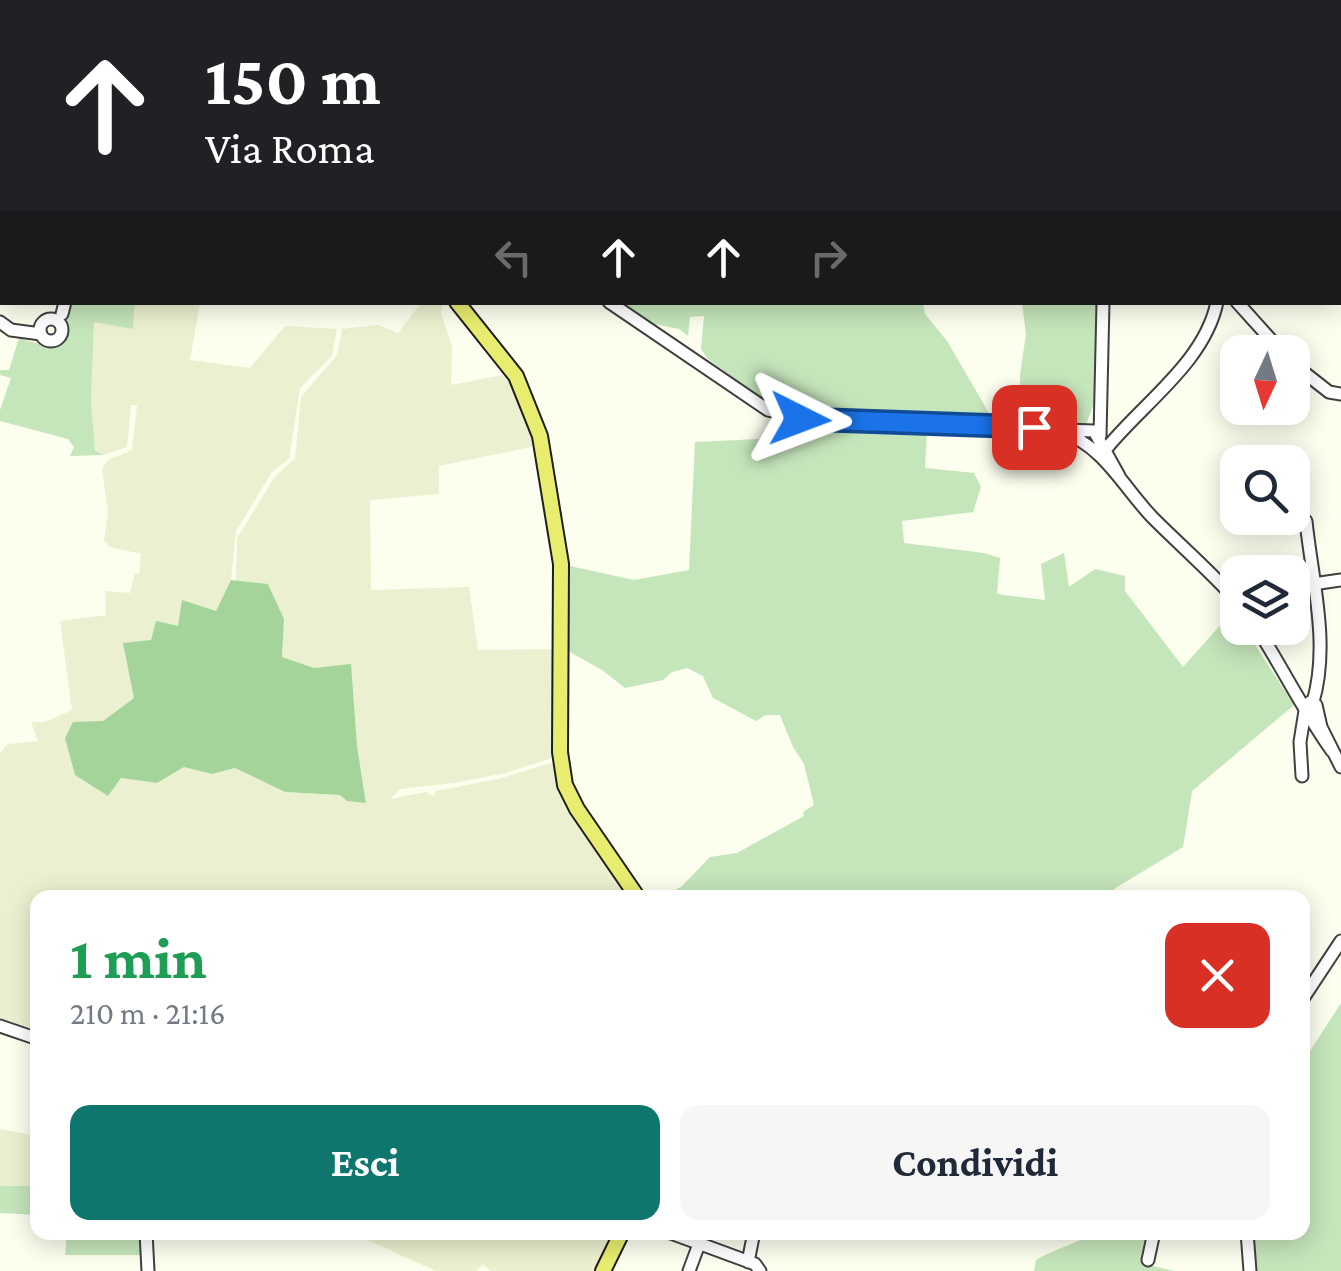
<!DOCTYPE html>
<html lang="it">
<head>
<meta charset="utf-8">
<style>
  body { margin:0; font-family:"Crimson Pro",serif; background:#f6f6f7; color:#1f2937; height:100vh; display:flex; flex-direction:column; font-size:38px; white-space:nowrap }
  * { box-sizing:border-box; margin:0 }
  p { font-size:32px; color:#747a83 }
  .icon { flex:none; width:55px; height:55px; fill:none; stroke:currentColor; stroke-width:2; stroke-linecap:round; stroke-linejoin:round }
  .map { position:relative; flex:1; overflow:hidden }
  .side { position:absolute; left:30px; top:890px; width:1280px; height:350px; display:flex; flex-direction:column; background:#fff; border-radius:20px; box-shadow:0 5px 25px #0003 }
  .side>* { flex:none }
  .hud { position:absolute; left:0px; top:0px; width:1342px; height:305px; box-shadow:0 5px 25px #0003; background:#202124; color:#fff; overflow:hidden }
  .needle { width:65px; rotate:184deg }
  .fabs { position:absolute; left:1220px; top:335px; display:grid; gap:20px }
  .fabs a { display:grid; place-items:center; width:90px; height:90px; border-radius:20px; background:#fff; box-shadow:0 5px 25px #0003; font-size:50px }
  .pin { position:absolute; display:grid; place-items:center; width:85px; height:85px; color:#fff; margin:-42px; border-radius:20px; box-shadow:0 5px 15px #0006 }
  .me { position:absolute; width:110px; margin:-55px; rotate:93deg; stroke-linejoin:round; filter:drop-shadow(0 0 8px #0008) }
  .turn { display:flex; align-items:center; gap:35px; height:210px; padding:0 40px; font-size:45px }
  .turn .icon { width:130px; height:130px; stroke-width:2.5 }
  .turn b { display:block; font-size:70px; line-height:85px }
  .lanes { display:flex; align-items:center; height:95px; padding:0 40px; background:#0003; justify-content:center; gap:50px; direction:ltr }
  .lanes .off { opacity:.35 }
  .round { display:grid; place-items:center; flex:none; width:105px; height:105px; border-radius:20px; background:#f6f6f7 }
  .summary { display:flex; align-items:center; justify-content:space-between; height:170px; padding:0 40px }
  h1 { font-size:60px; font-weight:700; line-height:75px; color:#1e9e55 }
  .cta { display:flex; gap:20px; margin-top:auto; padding:20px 40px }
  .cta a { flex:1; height:115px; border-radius:20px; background:#0f766e; color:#fff; font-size:40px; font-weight:700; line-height:115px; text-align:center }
  .cta a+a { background:#f6f6f7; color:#1f2937 }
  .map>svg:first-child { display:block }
</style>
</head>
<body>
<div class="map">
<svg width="1341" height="1271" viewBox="0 0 1341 1271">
  <rect width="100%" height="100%" fill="#fcfeee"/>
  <path fill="#ebf1d0" d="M135 303H200L190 360 250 368 285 326 337 329 332 356 300 388 289 459 272 472 236 531 231 580 216 611 151 641 134 698 103 721 121 778 157 783 184 767 212 774 235 768 285 792 340 795 366 802 357 746 314 668 282 657 284 619 268 585 236 581 237 538 274 478 295 458 301 397 337 355 342 329 378 325 398 333 421 303H443L441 313 452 346 451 385 508 374 525 413 535 446 439 466V494L370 500 371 590 469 587 478 650 555 649V753L549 759 506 773 454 783 400 789 390 799 426 792 433 796 436 791 498 779 551 763 555 765 557 782 570 813 632 897 38 898 37 1036 0 1024V753L8 744 38 741 31 722H45L72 710 60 621 106 615 105 591 130 593 135 573 139 574 141 554 110 547 104 541 108 512 102 469 108 460 132 450 137 405H131L127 447 103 455 95 452 91 402 94 321 133 328Z
    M0 1129 37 1136V1186H0Z
    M352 1233H615L596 1271H491L483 1264 476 1271H436Z"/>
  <path fill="#c5e5bb" d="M159 0H1103L167 2Z
    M70 303H135L133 329 94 322 91 402 95 451 103 455 70 456 74 447 68 439 0 421V410L11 378 0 375V370H9L19 338C37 343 55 353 67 334L65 321Z
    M619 303H923L925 314 947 341 993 420 810 415 766 402 708 359 701 349 704 316 690 317 688 336 679 329 649 323Z
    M1022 303H1099L1097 395 1086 425 1030 421 1028 415 1021 414 1020 375 1026 334Z
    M835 427 927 430 925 468 974 473 981 487 973 512 902 521 904 543 984 553 1000 558 997 594 1045 600 1041 564 1064 553 1069 587 1095 569 1125 576V591L1183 667 1232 612 1237 619 1238 628H1244L1294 705 1192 791 1183 847 1114 889 1115 897H662L681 887 710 857 737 853 804 816 803 812 814 805 804 764 793 747 780 715H765L756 721 713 698 703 676 687 668 672 672 663 680 625 688 602 670 563 648 565 573 570 566 634 580 689 570 695 442 779 438Z
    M1341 1003V1271H1257L1252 1233 1302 1232 1303 1062Z
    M0 1186H37V1215L0 1213Z
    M1097 1232 1148 1233 1141 1263 1174 1271H1034L1036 1260C1056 1248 1076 1244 1097 1232Z
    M67 1233H143L144 1255H65Z"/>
  <path fill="#a5d49b" d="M231 580 268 584 284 619 282 657 314 668 351 664 357 746 366 803 347 801 340 795 285 792 235 768 212 774 184 767 157 783 121 778 108 796 75 775 65 738 73 722 103 721 134 698 123 643 151 640 156 621 178 626 182 600 216 611Z"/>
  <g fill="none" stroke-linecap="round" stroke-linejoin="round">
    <g stroke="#404040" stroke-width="15">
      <path id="minor" d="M16 2V0
        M1107 2V0
        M0 58 2 49
        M0 79H2
        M1340 106H1341
        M0 121H2
        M1340 209 1341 208
        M1340 222H1341
        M0 225 2 226
        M1340 236H1341
        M1340 263 1341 264
        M609 302 768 410 819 421 1094 431 1119 476
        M1237 302 1282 352
        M62 314 65 302
        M40 330a11 11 0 1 1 22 0a11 11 0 1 1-22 0Z
        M0 322 11 330 41 334
        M1292 363 1329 392 1341 394
        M1062 432C1104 446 1124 488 1153 518 1181 546 1211 572 1238 602
        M1100 436 1103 302
        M1106 449C1142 404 1205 362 1217 302
        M1306 521C1312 580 1330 644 1313 702
        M1313 584 1341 580
        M1257 628C1283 669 1304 712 1332 751
        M1310 702 1316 705 1321 727 1341 767
        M1302 776 1300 742 1305 711
        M1302 1000 1341 941
        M0 1026 38 1039
        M146 1232 148 1271
        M668 1232 755 1264 760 1271
        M1247 1232 1250 1271
        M1148 1260 1154 1232
        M748 1262 754 1232
        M689 1271 699 1244"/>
    </g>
    <g stroke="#1e1e1e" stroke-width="18">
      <path id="major" d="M143 0 151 2
        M457 302 516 376 540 436 561 564 560 752 565 785 577 809 638 898
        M603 1271 622 1232"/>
    </g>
    <use href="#minor" stroke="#fff" stroke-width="11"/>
    <use href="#major" stroke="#e9ed6f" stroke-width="14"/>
  </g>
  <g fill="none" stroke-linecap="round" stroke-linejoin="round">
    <g stroke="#114b97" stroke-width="25">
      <path id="route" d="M800 419 1034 427"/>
    </g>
    <use href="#route" stroke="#1a73e8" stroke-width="18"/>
  </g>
</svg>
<div class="fabs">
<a><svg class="needle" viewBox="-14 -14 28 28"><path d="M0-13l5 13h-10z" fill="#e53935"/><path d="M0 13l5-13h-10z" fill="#747a83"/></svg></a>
<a><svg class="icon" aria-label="search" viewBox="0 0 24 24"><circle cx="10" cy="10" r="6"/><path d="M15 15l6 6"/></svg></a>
<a><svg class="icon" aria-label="layers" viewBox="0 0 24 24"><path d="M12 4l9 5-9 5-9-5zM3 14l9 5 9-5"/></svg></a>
</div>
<div class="pin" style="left:1034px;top:427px;background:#d93025"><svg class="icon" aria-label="arrive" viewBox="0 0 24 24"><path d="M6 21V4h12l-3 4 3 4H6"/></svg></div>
<svg class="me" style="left:800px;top:419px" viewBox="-20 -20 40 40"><path d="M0-17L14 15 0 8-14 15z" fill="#1a73e8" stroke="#fff" stroke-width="4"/></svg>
<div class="hud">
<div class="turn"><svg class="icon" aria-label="ahead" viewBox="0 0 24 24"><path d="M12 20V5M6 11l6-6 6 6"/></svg><div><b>150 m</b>Via Roma</div></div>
<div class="lanes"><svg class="icon off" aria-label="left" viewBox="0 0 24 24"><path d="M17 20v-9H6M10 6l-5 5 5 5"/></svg><svg class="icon" aria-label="ahead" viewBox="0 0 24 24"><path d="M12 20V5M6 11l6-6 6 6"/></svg><svg class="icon" aria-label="ahead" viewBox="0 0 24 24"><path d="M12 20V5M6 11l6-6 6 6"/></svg><svg class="icon off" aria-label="right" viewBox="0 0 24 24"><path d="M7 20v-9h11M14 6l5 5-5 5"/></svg></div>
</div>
<section class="side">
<div class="summary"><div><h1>1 min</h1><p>210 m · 21:16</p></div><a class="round" style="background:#d93025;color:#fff"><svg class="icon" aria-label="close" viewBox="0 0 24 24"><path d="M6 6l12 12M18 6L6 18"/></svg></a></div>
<div class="cta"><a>Esci</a><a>Condividi</a></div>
</section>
</div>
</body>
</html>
